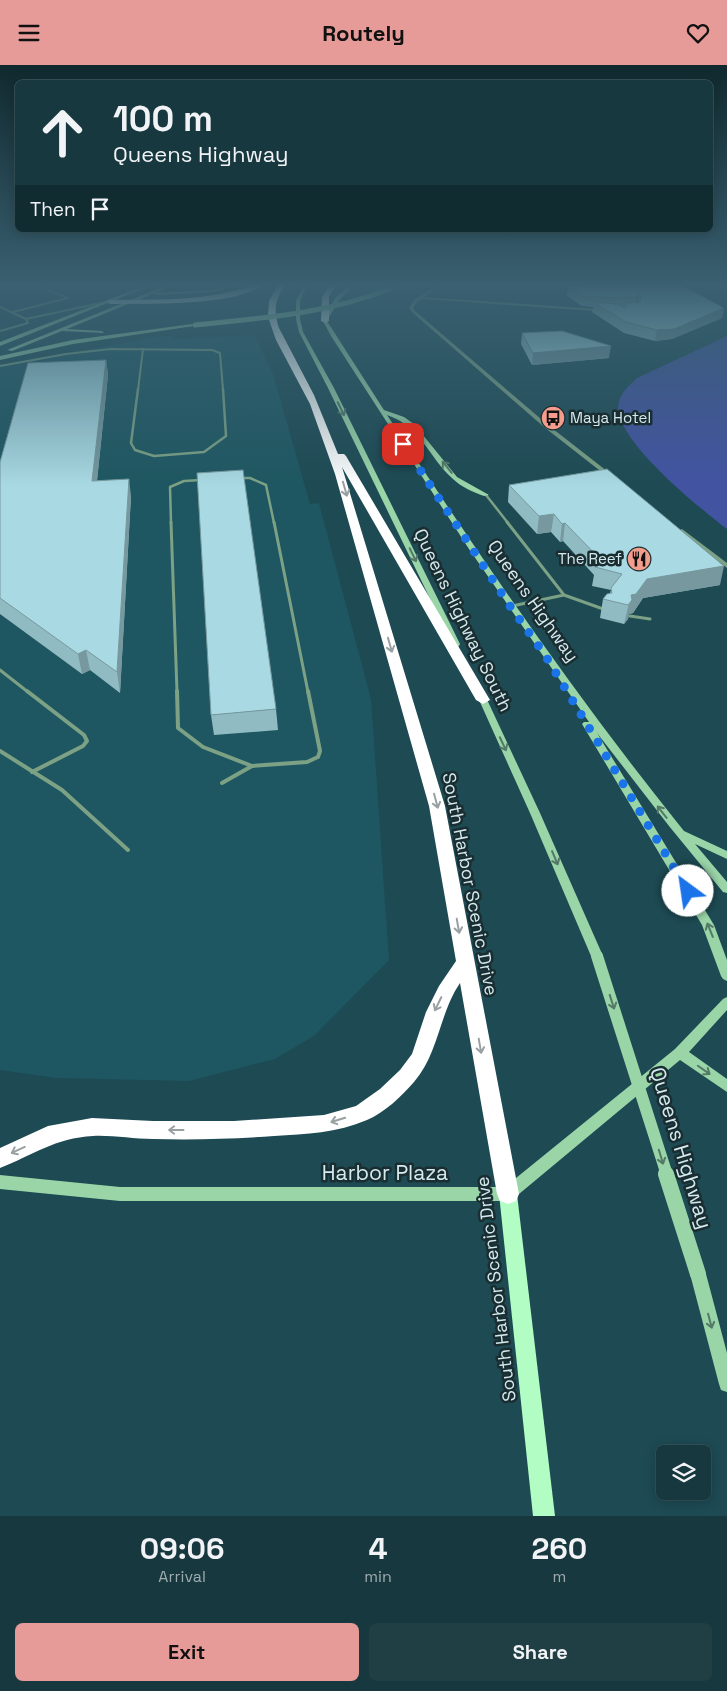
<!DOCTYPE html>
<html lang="en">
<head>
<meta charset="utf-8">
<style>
  body { margin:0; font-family:"Space Grotesk",sans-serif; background:#1f3f45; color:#f1f3f6; height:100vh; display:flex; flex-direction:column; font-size:19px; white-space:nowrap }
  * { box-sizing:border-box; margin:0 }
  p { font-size:16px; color:#9eacb0 }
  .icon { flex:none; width:28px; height:28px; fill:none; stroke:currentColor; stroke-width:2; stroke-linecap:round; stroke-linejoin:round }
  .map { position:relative; height:1451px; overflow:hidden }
  .side { display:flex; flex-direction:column; background:#16383e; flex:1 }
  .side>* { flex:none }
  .guide { position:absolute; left:15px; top:15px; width:698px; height:152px; border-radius:8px; box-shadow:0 2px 12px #0003,0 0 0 1px #355258; background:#16383e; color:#f1f3f6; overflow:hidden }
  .fabs { position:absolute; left:656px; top:1380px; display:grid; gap:10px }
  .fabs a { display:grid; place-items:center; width:55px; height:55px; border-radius:8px; background:#16383e; box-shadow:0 2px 12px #0003,0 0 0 1px #355258; font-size:25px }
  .pin { position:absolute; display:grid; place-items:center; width:42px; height:42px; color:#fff; margin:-21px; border-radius:10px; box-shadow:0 2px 8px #0006 }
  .me { position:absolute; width:55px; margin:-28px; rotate:329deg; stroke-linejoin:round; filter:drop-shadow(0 0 4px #0008) }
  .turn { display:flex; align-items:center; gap:18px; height:105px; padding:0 15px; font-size:22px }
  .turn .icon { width:65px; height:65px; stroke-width:2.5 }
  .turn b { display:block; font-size:35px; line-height:42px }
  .then { display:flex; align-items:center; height:48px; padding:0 15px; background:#0003; gap:10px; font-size:19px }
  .eta { display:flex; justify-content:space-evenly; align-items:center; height:85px; text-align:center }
  .eta b { font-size:30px; font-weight:800; line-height:35px }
  .cta { display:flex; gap:10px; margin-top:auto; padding:10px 15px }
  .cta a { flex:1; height:58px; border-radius:8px; background:#e69b98; color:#111; font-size:20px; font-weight:800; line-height:58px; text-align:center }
  .cta a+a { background:#1f3f45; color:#f1f3f6 }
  header { display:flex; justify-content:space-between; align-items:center; height:65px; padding:0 15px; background:#e69b98; color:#111; font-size:22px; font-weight:800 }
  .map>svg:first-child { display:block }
</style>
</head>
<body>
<header><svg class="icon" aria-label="menu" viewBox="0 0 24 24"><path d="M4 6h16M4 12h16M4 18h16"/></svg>Routely<svg class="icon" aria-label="heart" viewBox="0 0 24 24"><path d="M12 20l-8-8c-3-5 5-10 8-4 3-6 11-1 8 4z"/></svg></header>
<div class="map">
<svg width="727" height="1451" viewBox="0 0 727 1451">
  <rect width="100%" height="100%" fill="#1d4a53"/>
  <path fill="#1e5761" d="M254 270 273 309 310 439 319 438 371 634 389 895 314 971 275 994 189 1016 56 1013 0 1005V299L124 278 148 272 172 271 174 274Z"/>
  <path fill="#4253a2" d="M727 271V464C702 445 609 371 619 337 621 327 630 320 637 313Z"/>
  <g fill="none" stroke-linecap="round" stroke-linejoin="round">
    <path stroke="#7ca185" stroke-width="2" d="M33 219 68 233
      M421 233 597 245
      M0 242 26 254 28 258 0 266
      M13 247 68 233
      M26 254 105 237
      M0 301 66 289 111 284 212 285 220 288 223 325
      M138 325 143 284"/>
    <path stroke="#7ca185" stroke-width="2.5" d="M138 324 131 378 135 385 154 391 204 387 226 371 223 324
      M240 413H250L266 420 274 458
      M486 430 508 458
      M171 458 170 422 184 416 201 415"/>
    <path stroke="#7ca185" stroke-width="3" d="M171 457 177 627
      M274 457 308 627
      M507 457 564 530
      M512 541 564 530 606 545
      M630 551 650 554
      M0 605 28 627"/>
    <path stroke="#7ca185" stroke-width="4" d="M27 626 84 670 87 676 83 681 32 707
      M177 626 178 663 203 682 252 701
      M0 686 62 725 128 785
      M222 718 252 701 307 697 318 692 320 686 308 626"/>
    <path fill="#7ca185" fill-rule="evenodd" d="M439 219H444L417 237 413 243 415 246 548 360 612 410V412H608L544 362 413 248 409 243 414 235Z
      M682 464 727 498V503L680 467 679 466Z"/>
    <path fill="#9ad5a8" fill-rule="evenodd" d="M149 219H155L0 281V277Z
      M170 219H176L156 228 213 225 233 219H240L213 227 157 230 155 228 67 264 102 266 104 268 62 266 12 286 7 285Z
      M304 219H308L300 236V254L303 267 334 323 460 579 459 581 456 582 452 579 328 323 299 267 296 254V236Z
      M351 219H356L339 235 327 256 382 342 384 345 404 352 414 359 457 412 489 430 484 431C473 427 461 422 453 414 428 392 422 362 387 350 478 489 572 626 676 756L684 766 727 786V794L695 779 727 817V828L723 827 669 761 597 668 714 860 727 895V916L723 914 721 911 702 860 582 659 584 657H589L469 484 331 271 323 256 335 233Z
      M395 219H401L391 225 387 224Z
      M192 259 194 261 73 279 0 295V291L73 275Z
      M479 623 483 626 540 748 603 891 601 894 597 895 593 894 591 891 530 748 475 626Z
      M727 932V945L689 987 727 1014V1027L680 995 513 1134 508 1136H120L0 1124V1110L120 1122H505L675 984 723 934Z
      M698 1201 703 1204 706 1209 727 1288V1327L721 1325 719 1319 690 1209 693 1204Z"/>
    <path fill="#b1fdc4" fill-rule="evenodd" d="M508 1121 514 1123 517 1129 555 1451H533L499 1129 502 1123Z"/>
    <path fill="#fff" fill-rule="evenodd" d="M256 219H265C233 242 150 238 110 239L107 237 110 235C159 234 209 237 256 219Z
      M279 219H286C275 234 273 245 279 263L314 330 338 389H344L346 391 490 635 483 639 476 635 342 402 445 741 519 1129 516 1136 508 1139 500 1136 497 1129 460 918C439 949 439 988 414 1017 402 1031 384 1048 367 1055 337 1068 306 1069 274 1071 234 1074 194 1075 153 1074 133 1074 112 1070 93 1071 55 1073 33 1090 0 1103V1083L48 1061 92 1053 153 1056H234L324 1050 356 1041 380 1024 400 1005 412 989 426 947 439 921 456 896 429 741 335 409 310 339 276 275 268 252 269 236Z
      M330 219H336L329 232V256L325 258 321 256 322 232Z"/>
    <path stroke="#9ad5a8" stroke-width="5" d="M195 260C261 253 327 249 389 224"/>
    <path stroke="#9ad5a8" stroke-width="12" d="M597 891 667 1110"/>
    <path stroke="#9ad5a8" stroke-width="16" d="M666 1109 698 1209"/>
  </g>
  <path fill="#91bbc2" d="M620 219H695V220H681L724 243 722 253 672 274 655 276 624 268 592 247 593 242 582 241 567 231 568 222 615 220 620 222Z
    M522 268 609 293 532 300 521 279Z
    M106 295 108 310 97 416 131 431 120 628 90 605 82 609 0 549V397Z
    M509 420 720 520 643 533 633 548 629 549 628 554 624 559 600 553 603 534 610 528 611 525 592 521 594 510 563 476 560 477 551 467 537 469 508 437Z
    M276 644 278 665 214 670 211 650Z"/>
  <path fill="#76989e" d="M639 229 638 239 634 242 636 232Z
    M724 243 722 253 672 274 655 276 657 265Z
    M611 281 609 293 532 300 533 288Z
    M106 295 108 310 95 434 92 416Z
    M129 414 131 431 120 628 117 607Z
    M554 449 551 467 537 469 539 451Z
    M565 458 563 476 560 477 562 459Z
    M724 501 720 520 643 533 633 548 629 549 628 554 624 559 631 530 647 514Z
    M86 585 90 605 82 609 78 589Z"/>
  <path fill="#a9d9e2" stroke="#76989e" d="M593 219H614L615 220 621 223 623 219H679L724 243 674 264 657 265 626 257 593 237 618 239 625 243 627 238 640 237 641 232 639 229 636 232 619 233 583 231 568 222Z
    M562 266 611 281 533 288 522 268Z
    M106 295 92 416 129 414 117 607 86 585 78 589 0 533V397L28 298Z
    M607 404 724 501 647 514 636 529 631 530 632 535 628 540 603 534 607 529 612 528 611 523 622 509 595 502 601 495 565 458 562 459 554 449 539 451 509 420Z
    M243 405 276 644 211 650 197 408Z"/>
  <defs><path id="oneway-shaft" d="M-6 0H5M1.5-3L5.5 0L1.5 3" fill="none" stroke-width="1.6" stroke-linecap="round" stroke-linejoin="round" transform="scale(1.25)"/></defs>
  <g stroke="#547967">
    <use href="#oneway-shaft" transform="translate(341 344) rotate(64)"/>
    <use href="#oneway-shaft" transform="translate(447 402) rotate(-129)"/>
    <use href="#oneway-shaft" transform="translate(413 490) rotate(64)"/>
    <use href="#oneway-shaft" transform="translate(503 679) rotate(65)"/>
    <use href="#oneway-shaft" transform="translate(662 747) rotate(-128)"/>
    <use href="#oneway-shaft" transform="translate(555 793) rotate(67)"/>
    <use href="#oneway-shaft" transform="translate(710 865) rotate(-112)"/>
    <use href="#oneway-shaft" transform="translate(612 937) rotate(72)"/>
    <use href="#oneway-shaft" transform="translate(704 1005) rotate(35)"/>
    <use href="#oneway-shaft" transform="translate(661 1092) rotate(73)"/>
    <use href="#oneway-shaft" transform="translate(710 1256) rotate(75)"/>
  </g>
  <g stroke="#98a0a2">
    <use href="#oneway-shaft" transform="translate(345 424) rotate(74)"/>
    <use href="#oneway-shaft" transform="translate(390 580) rotate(74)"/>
    <use href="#oneway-shaft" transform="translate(436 736) rotate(75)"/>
    <use href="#oneway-shaft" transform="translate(458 861) rotate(80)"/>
    <use href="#oneway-shaft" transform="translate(438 939) rotate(116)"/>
    <use href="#oneway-shaft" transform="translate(480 981) rotate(80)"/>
    <use href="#oneway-shaft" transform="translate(338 1055) rotate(163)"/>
    <use href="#oneway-shaft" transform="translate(176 1065) rotate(180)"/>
    <use href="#oneway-shaft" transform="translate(18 1085) rotate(155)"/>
  </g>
  <linearGradient id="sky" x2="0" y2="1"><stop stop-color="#10292e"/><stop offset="0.52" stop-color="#3a6071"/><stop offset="1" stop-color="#3a6071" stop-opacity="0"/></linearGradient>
  <rect width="727" height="422" fill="url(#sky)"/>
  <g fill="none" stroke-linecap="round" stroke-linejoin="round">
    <path stroke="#1a73e8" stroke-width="9" stroke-dasharray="0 16.2" d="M403 379 510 541 545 590 688 826"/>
  </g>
  <defs>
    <g id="bus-disc" transform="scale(1.25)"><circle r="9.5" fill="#f49d8c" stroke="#1a2d31"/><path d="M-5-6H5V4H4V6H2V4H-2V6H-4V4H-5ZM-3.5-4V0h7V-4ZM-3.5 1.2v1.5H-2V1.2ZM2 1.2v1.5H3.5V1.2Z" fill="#111"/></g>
    <g id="restaurant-disc" transform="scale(1.25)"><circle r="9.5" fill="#f49d8c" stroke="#1a2d31"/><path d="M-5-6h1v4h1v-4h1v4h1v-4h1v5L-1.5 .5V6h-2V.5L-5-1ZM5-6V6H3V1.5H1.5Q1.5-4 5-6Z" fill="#111"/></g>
  </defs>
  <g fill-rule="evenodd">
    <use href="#bus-disc" x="553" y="353"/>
    <use href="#restaurant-disc" x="639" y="494"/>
  </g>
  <g text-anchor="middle" stroke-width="5" stroke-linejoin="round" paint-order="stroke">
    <g font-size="15" fill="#d3eaef" stroke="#1a2d31" text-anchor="start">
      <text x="570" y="358">Maya Hotel</text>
      <text x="622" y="499" text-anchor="end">The Reef</text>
    </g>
    <g font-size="18" fill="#d3eaef" stroke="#1a2d31">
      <text transform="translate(533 536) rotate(55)" y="6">Queens Highway</text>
      <text transform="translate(463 555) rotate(64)" y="6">Queens Highway South</text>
      <text transform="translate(470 819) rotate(79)" y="6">South Harbor Scenic Drive</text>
      <text transform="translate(496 1224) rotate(-97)" y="6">South Harbor Scenic Drive</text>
    </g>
    <g font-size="21" fill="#d3eaef" stroke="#1a2d31">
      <text transform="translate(681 1083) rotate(73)" y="7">Queens Highway</text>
      <text x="385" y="1115">Harbor Plaza</text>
    </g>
  </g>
</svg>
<div class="fabs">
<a><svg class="icon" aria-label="layers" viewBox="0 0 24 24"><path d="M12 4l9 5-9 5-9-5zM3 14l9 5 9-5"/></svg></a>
</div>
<div class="pin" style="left:403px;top:379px;background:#d93025"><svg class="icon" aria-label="arrive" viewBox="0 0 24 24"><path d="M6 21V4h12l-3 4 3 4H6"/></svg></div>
<svg class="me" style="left:688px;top:826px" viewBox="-20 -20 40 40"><circle r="19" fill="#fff"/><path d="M0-13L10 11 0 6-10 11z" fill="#1a73e8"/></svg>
<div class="guide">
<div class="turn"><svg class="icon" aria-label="ahead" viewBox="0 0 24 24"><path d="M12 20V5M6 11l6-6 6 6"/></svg><div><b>100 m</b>Queens Highway</div></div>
<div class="then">Then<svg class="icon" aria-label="arrive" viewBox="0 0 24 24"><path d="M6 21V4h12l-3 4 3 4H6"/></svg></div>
</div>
</div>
<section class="side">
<div class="eta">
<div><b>09:06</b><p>Arrival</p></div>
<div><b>4</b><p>min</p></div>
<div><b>260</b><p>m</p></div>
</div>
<div class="cta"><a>Exit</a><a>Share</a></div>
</section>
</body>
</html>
